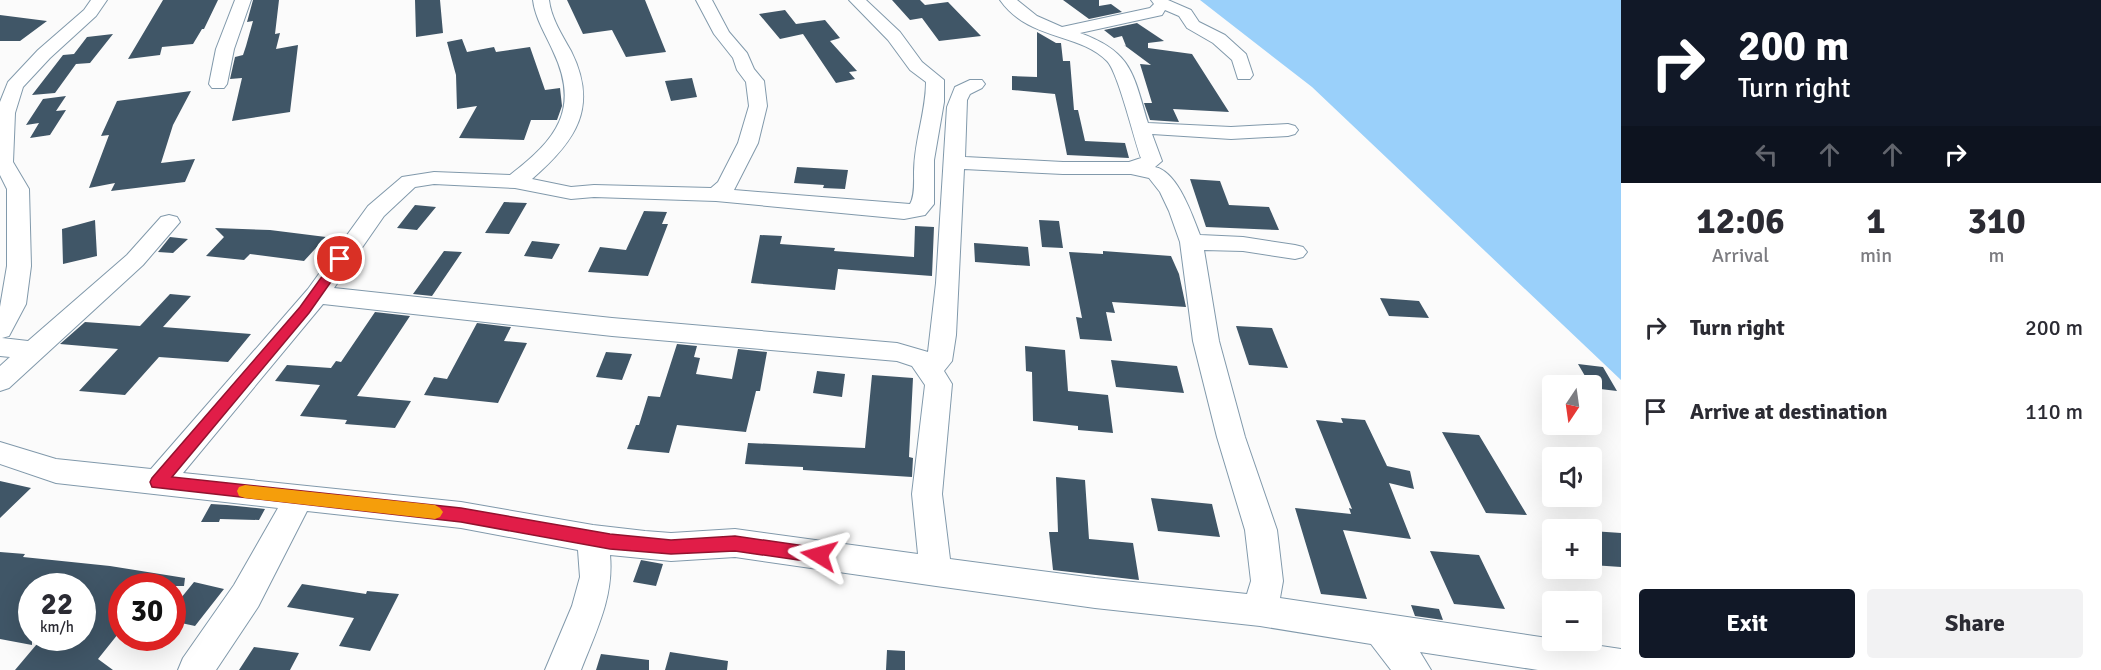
<!DOCTYPE html>
<html lang="en">
<head>
<meta charset="utf-8">
<style>
  body { margin:0; font-family:Signika,sans-serif; background:#f2f2f3; color:#2b2b33; height:100vh; display:flex; flex-direction:column; font-size:22px; white-space:nowrap }
  * { box-sizing:border-box; margin:0 }
  p { font-size:20px; color:#7c7c81 }
  .icon { flex:none; width:33px; height:33px; fill:none; stroke:currentColor; stroke-width:2; stroke-linecap:round; stroke-linejoin:round }
  .map { position:relative; flex:1; overflow:hidden }
  .drawer { display:flex; flex-direction:column; background:#fff; width:480px }
  .drawer>* { flex:none }
  .guide { background:#111827; color:#fff; overflow:hidden }
  .needle { width:39px; rotate:193deg }
  .fabs { position:absolute; left:1542px; top:375px; display:grid; gap:12px }
  .fabs a { display:grid; place-items:center; width:60px; height:60px; border-radius:6px; background:#fff; box-shadow:0 6px 24px #0002; font-size:30px }
  .speed { position:absolute; left:18px; top:573px; display:flex; gap:12px; font-size:30px; font-weight:700; text-align:center }
  .speed>* { display:grid; place-content:center; width:78px; height:78px; border-radius:50%; background:#fff; box-shadow:0 6px 24px #0002; line-height:1 }
  .speed small { font-size:15px; font-weight:400 }
  .speed .limit { border:9px solid #d22; background:#fff; color:#111 }
  .pin { position:absolute; display:grid; place-items:center; width:51px; height:51px; color:#fff; margin:-26px; border:3px solid #fff; border-radius:50%; box-shadow:0 2px 6px #0007 }
  .me { position:absolute; width:66px; margin:-33px; rotate:278deg; stroke-linejoin:round; filter:drop-shadow(0 0 4px #0008) }
  .turn { display:flex; align-items:center; gap:21px; height:126px; padding:0 18px; font-size:27px }
  .turn .icon { width:78px; height:78px; stroke-width:2.5 }
  .turn b { display:block; font-size:42px; line-height:51px }
  .lanes { display:flex; align-items:center; height:57px; padding:0 18px; background:#0003; justify-content:center; gap:30px; direction:ltr }
  .lanes .off { opacity:.35 }
  .eta { display:flex; justify-content:space-evenly; align-items:center; height:102px; text-align:center }
  .eta b { font-size:36px; font-weight:700; line-height:42px }
  .cta { display:flex; gap:12px; margin-top:auto; padding:12px 18px }
  .cta a { flex:1; height:69px; border-radius:6px; background:#111827; color:#fff; font-size:24px; font-weight:700; line-height:69px; text-align:center }
  .cta a+a { background:#f2f2f3; color:#2b2b33 }
  ul { padding:0; list-style:none }
  li { display:flex; align-items:center; gap:18px; height:84px; padding:0 18px }
  li div { flex:1 }
  li b { display:block; font-size:22px }
  li em { font-style:normal }
  main { display:flex; flex:1; min-height:0 }
  .map>svg:first-child { display:block }
</style>
</head>
<body>
<main>
<div class="map">
<svg width="1621" height="670" viewBox="0 0 1621 670">
  <rect width="100%" height="100%" fill="#fbfbfb"/>
  <path fill="#9ad0fa" d="M1200 0H1621V380L1312 87Z"/>
  <path fill="#405667" d="M163 0H218L204 29H202L193 44 162 47 160 55 128 59Z
    M253 0H279L275 34 280 33 276 49 298 45 290 112 232 121 242 78 230 79 235 57 243 55 246 46 253 21 247 22Z
    M415 0H440L443 33 416 37Z
    M567 0H645L666 52 626 57 612 30 583 34Z
    M892 0H920L925 5 948 2 981 36 939 41 922 18 910 20Z
    M1063 0H1099V6L1111 4 1122 12 1089 19Z
    M785 10 796 24 825 20 840 38 830 41 857 71 849 72 855 79 836 83 803 34 780 39 759 14Z
    M0 15 47 21 20 41H0Z
    M1137 23 1164 41 1148 43V48L1192 54 1229 112 1173 109 1179 122 1150 120 1144 103H1152L1140 64 1151 65 1124 45 1126 46 1122 36 1114 38 1104 30Z
    M1037 32 1056 43H1061L1063 61H1070L1074 110H1078L1085 141 1125 143 1129 158 1067 155 1055 94 1012 90V76L1037 77Z
    M113 34 90 63 76 64 55 93 32 95 63 55 74 54 87 37Z
    M462 39 467 52 494 47 496 52 530 47 545 90 560 88 562 106 557 120H531L524 140 459 138 477 106 457 109 456 75 447 42Z
    M692 78 697 97 671 101 665 81Z
    M191 91 173 125 161 163 195 159 185 182 111 191 115 183 89 188 109 135 101 136 117 101Z
    M66 96 56 111 66 110 50 135 30 138 39 123 26 125 43 99Z
    M797 167 848 170 845 189 823 188 824 185 794 183Z
    M1190 179 1220 181 1229 205 1269 207 1279 230 1206 227Z
    M504 202 527 203 509 234 485 233Z
    M415 205 436 207 417 230 397 228Z
    M644 211 667 212 662 224H668L648 276 588 272 600 247 626 250Z
    M95 220 97 256 63 264 62 229Z
    M1039 220 1059 221 1063 248 1042 247Z
    M915 226 934 227 932 276 838 269 835 290 751 283 760 235 782 236 780 244 835 248 834 251 914 257Z
    M215 228 270 230 326 237 304 261 250 254 244 260 206 256 224 237Z
    M170 237 188 239 173 253 158 252Z
    M532 241 560 244 552 259 524 256Z
    M974 243 1028 247 1030 266 975 262Z
    M444 251 462 252 432 296 413 294Z
    M1103 251 1171 256 1179 274 1186 307 1112 302 1115 313 1106 312 1112 341 1080 339 1076 317 1082 318 1069 252 1103 254Z
    M170 294 191 296 163 327 251 334 228 362 159 357 125 395 79 391 118 349 60 344 85 322 140 326Z
    M1380 298 1419 301 1429 318 1389 316Z
    M375 312 410 316 357 396 411 401 395 428 345 424 347 420 300 416 320 385 275 381 287 365 331 368 336 361 341 362Z
    M477 323 511 327 504 341 527 343 498 403 424 395 434 377 447 379Z
    M1236 326 1272 328 1288 368 1249 365Z
    M677 344 697 346 694 357 700 358 696 374 732 379 738 349 767 352 760 391H756L746 432 677 425 669 453 627 449 636 425H639L648 396 660 397Z
    M1025 346 1065 350 1068 391 1108 395 1113 433 1078 430V426L1033 421 1032 372 1026 371Z
    M606 352 632 354 622 380 596 377Z
    M1111 360 1177 366 1184 393 1116 387Z
    M1578 364 1603 367 1617 391 1592 388Z
    M817 371 845 374 842 397 813 393Z
    M872 375 913 378 909 457 913 458 912 477 803 470V467L745 464 748 443 865 448Z
    M1341 418 1365 420 1387 466 1410 471 1414 489 1389 483 1411 539 1343 530 1367 599 1321 594 1295 508 1351 514 1349 508 1352 509 1316 420 1343 423Z
    M1442 432 1479 435 1527 515 1486 513Z
    M1056 477 1085 480 1089 539 1133 543 1139 580 1053 570 1049 532H1058Z
    M0 481 31 488 0 518Z
    M1151 498 1212 504 1220 537 1158 531Z
    M211 504 227 505 265 509 259 520 220 519 219 522H201Z
    M1592 531 1621 533V567L1592 565Z
    M1430 551 1479 555 1505 609 1454 604Z
    M0 552 25 554 23 557 110 566 185 578 184 586H122V629L98 659 113 670H15L42 638H82V586H32V645L0 639Z
    M641 560 663 564 656 586 633 582Z
    M194 582 224 589 195 626 172 621V609Z
    M302 584 366 594 367 591 399 594 370 651 339 646 354 618 287 607Z
    M1411 605 1439 609 1443 620 1415 616Z
    M254 647 299 653 290 670H239Z
    M887 650 905 651V670H886Z
    M670 652 728 661 727 670H665Z
    M601 654 649 660V670H596Z"/>
  <g fill="none" stroke-linecap="round" stroke-linejoin="round">
    <g stroke="#8199ab" stroke-width="2">
      <path id="minor" d="M91 0H107L96 16 50 58 23 87 15 113 13 162 29 189 31 266 26 304 9 336 2 338 28 341 127 255 161 217 169 215 177 217 180 222 143 265 9 388 0 391V366L10 357 0 356V307L7 266V189L0 175V102L8 82 38 50 84 10Z
        M235 0H251L234 49 227 84 224 88H212L209 84 216 49Z
        M533 0H549C551 18 562 35 571 51 599 107 576 141 532 179L571 187 594 185 711 188 718 182 738 143 749 106 746 82 737 70 733 58 714 34 696 0H712L729 32 747 53 754 69 764 81 767 106 758 143 734 190 910 204C915 196 914 182 914 172 914 141 926 112 926 82L910 70 888 40 849 0H866L900 32 922 62 944 80V102L934 160V204L925 215 904 219 716 201 594 197 571 199 515 188 434 184 415 187 384 216 334 288 612 318 897 343 928 352 936 283 947 107 955 87 970 80H982L985 84 982 88 970 94 967 100 965 157 1063 162H1129L1141 158C1134 139 1118 72 1107 61 1078 32 1029 41 1000 0H1017L1037 16 1062 27 1150 8 1154 4 1151 0H1168L1191 10 1199 22 1225 35 1246 54 1253 75 1250 79H1238L1232 60 1213 43 1187 28 1179 16 1165 10 1162 15 1080 33C1132 52 1133 73 1148 123L1231 127 1288 124 1295 126 1298 130 1295 134 1288 136 1231 139 1152 134 1162 161 1155 167C1178 172 1192 215 1200 235L1243 237 1295 245 1303 247 1307 252 1303 257 1295 259 1243 251 1204 250 1219 341 1245 437 1277 530 1283 581 1280 598 1621 649V670H1538L1420 652 1431 670H1391L1371 644 1260 626 1095 608 936 586 735 557 671 561 610 555C614 597 596 631 581 670H545L572 606 580 577 578 550 461 528 307 511 258 607 216 670H178L183 658 234 585 278 508 56 483 0 464V442L56 459 151 469 308 289 368 206 402 177 434 172 510 175C556 140 581 109 553 51 546 35 535 18 533 0ZM964 169 1063 174H1131L1149 178 1160 192 1169 211 1180 242 1193 341 1217 437 1245 530 1251 581 1247 594 1095 578 950 559 942 494 952 384 944 371 952 361 956 335ZM323 304 612 336 897 361 912 366 925 385 912 494 918 554 735 529 671 533 645 531 593 525 461 502 183 473Z"/>
    </g>
    <use href="#minor" fill="#fff" fill-rule="evenodd"/>
  </g>
  <path fill="#e11d48" stroke="#92132f" stroke-width="1.5" d="M340 255 347 259 309 313 172 477 461 508 610 534 671 540 735 536 819 548 825 550 827 555 825 561 819 563 735 551 671 554 610 549 461 522 152 487 150 482 152 478 300 307 336 257Z"/>
  <path fill="#f59e0b" d="M245 485 435 505 440 508 443 512 440 517 435 519 245 498 239 496 237 491 239 487Z"/>
</svg>
<div class="fabs">
<a><svg class="needle" viewBox="-14 -14 28 28"><path d="M0-13l5 13h-10z" fill="#e53935"/><path d="M0 13l5-13h-10z" fill="#7c7c81"/></svg></a>
<a><svg class="icon" aria-label="sound" viewBox="0 0 24 24"><path d="M4 9h4l5-4v14l-5-4H4zM17 9q2 3 0 6"/></svg></a>
<a>+</a>
<a>−</a>
</div>
<div class="speed"><div>22<small>km/h</small></div><div class="limit">30</div></div>
<div class="pin" style="left:340px;top:259px;background:#d93025"><svg class="icon" aria-label="arrive" viewBox="0 0 24 24"><path d="M6 21V4h12l-3 4 3 4H6"/></svg></div>
<svg class="me" style="left:819px;top:555px" viewBox="-20 -20 40 40"><path d="M0-17L14 15 0 8-14 15z" fill="#e11d48" stroke="#fff" stroke-width="4"/></svg>
</div>
<section class="drawer">
<div class="guide">
<div class="turn"><svg class="icon" aria-label="right" viewBox="0 0 24 24"><path d="M7 20v-9h11M14 6l5 5-5 5"/></svg><div><b>200 m</b>Turn right</div></div>
<div class="lanes"><svg class="icon off" aria-label="left" viewBox="0 0 24 24"><path d="M17 20v-9H6M10 6l-5 5 5 5"/></svg><svg class="icon off" aria-label="ahead" viewBox="0 0 24 24"><path d="M12 20V5M6 11l6-6 6 6"/></svg><svg class="icon off" aria-label="ahead" viewBox="0 0 24 24"><path d="M12 20V5M6 11l6-6 6 6"/></svg><svg class="icon" aria-label="right" viewBox="0 0 24 24"><path d="M7 20v-9h11M14 6l5 5-5 5"/></svg></div>
</div>
<div class="eta">
<div><b>12:06</b><p>Arrival</p></div>
<div><b>1</b><p>min</p></div>
<div><b>310</b><p>m</p></div>
</div>
<ul>
<li><svg class="icon" aria-label="right" viewBox="0 0 24 24"><path d="M7 20v-9h11M14 6l5 5-5 5"/></svg><div><b>Turn right</b></div><em>200 m</em></li>
<li><svg class="icon" aria-label="arrive" viewBox="0 0 24 24"><path d="M6 21V4h12l-3 4 3 4H6"/></svg><div><b>Arrive at destination</b></div><em>110 m</em></li>
</ul>
<div class="cta"><a>Exit</a><a>Share</a></div>
</section>
</main>
</body>
</html>
